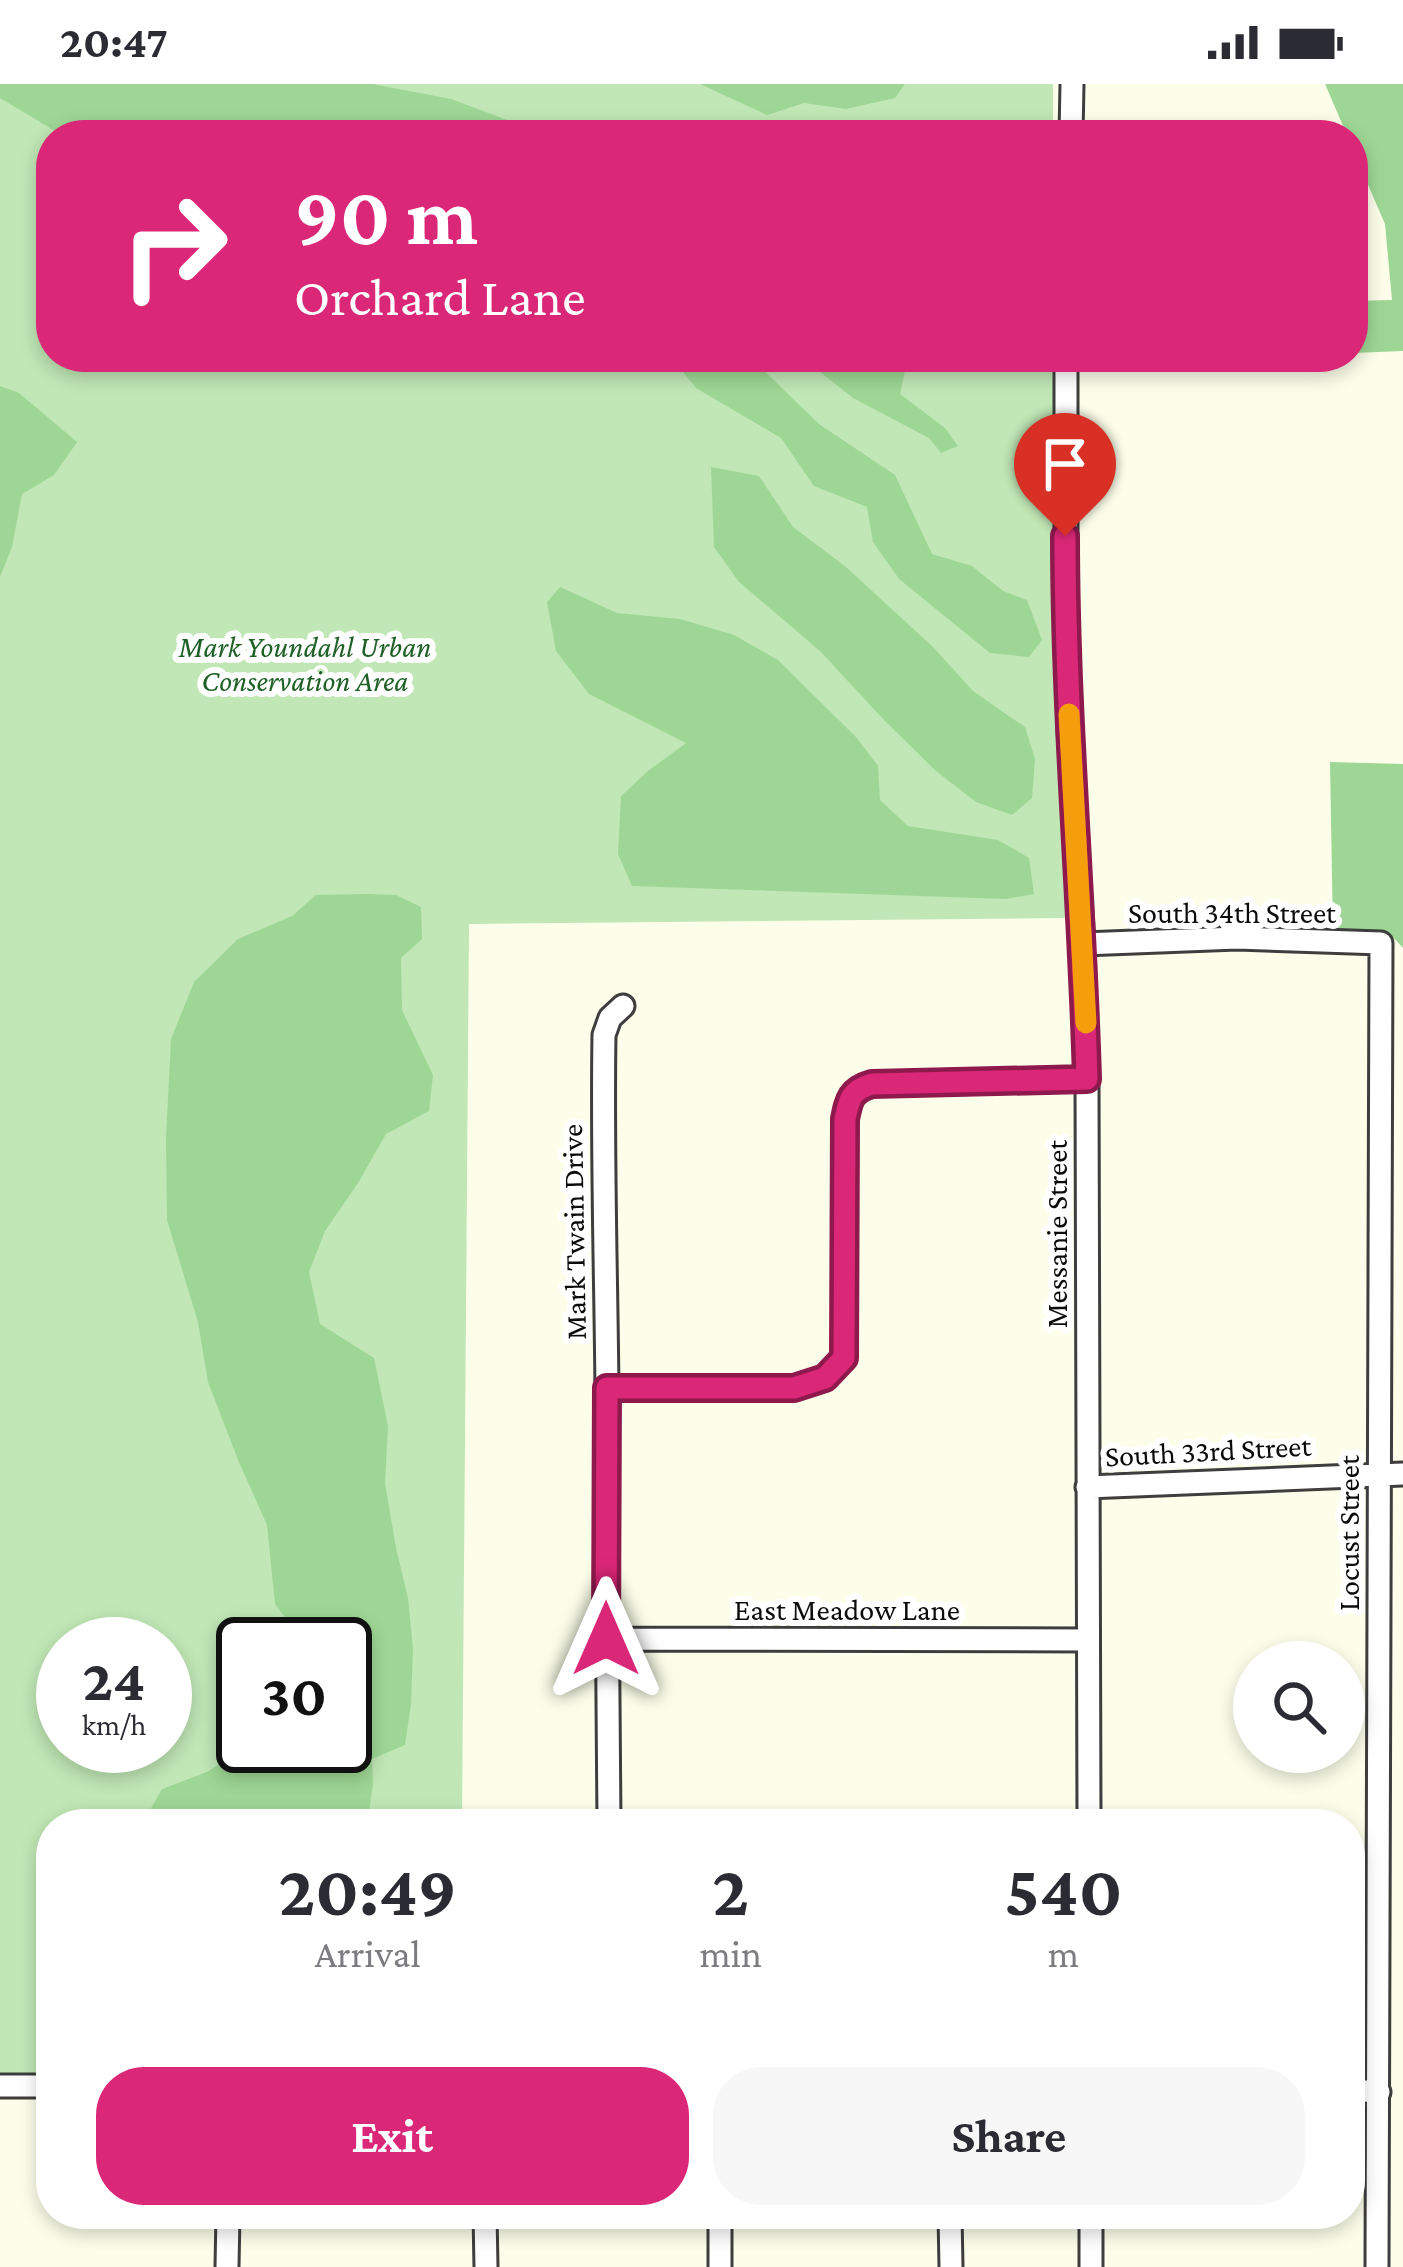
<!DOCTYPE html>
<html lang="en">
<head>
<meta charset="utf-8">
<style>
  body { margin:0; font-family:"Crimson Pro",serif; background:#f7f7f7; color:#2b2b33; height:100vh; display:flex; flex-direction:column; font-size:45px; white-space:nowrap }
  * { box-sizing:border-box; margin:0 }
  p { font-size:39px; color:#7c7c81 }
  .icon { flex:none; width:66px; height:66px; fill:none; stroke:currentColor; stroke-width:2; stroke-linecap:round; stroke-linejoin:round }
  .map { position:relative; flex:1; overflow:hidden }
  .details { position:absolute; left:36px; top:1725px; width:1329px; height:420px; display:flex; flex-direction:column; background:#fff; border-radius:48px; box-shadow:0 6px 18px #0003 }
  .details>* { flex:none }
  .hud { position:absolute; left:36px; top:36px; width:1332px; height:252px; border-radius:48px; box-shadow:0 6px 18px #0003; background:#db2777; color:#fff; overflow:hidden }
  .fabs { position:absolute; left:1233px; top:1557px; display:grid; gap:24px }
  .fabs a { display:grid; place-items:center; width:132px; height:132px; border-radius:50%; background:#fff; box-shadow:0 6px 18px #0003; font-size:60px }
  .speed { position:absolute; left:36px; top:1533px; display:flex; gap:24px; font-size:60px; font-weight:700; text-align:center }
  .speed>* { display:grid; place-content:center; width:156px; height:156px; border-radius:50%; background:#fff; box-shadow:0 6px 18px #0003; line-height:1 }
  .speed small { font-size:30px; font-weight:400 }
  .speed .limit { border:6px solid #111; border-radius:18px; background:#fff; color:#111 }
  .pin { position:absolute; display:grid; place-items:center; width:102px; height:102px; color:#fff; margin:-123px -51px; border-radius:50% 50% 50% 0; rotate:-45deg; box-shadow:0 0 12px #0007 }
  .pin .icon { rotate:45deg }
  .me { position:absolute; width:132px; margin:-66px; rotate:0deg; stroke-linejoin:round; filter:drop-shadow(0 0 9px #0008) }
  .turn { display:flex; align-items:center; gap:42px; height:252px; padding:0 60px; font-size:54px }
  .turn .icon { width:156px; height:156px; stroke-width:2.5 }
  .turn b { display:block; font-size:84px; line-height:102px }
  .eta { display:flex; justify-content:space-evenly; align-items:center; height:204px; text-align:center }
  .eta b { font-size:72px; font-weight:700; line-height:84px }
  .button { display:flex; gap:24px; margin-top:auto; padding:24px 60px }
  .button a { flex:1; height:138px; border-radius:48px; background:#db2777; color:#fff; font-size:48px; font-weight:700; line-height:138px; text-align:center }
  .button a+a { background:#f7f7f7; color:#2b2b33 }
  .status { display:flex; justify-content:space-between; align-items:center; height:84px; padding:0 60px; background:#fff; direction:ltr }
  .status svg { height:33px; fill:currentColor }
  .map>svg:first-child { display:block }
</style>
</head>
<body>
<div class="status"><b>20:47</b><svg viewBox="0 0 49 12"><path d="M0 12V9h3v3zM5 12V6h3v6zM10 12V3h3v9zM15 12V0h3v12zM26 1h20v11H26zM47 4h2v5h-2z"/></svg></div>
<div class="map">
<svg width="1403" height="2183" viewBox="0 0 1403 2183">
  <rect width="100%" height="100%" fill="#fcfeea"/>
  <path fill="#c0e7b5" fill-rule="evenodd" d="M0 0H1053V51H51V273H1054V554L1056 646 1069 834 469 840 462 1740H51V1992H0ZM63 1560H165V1662H63ZM243 1560H345V1662H243Z"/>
  <path fill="#9ed795" d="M0 0H372L451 15 548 51H62L0 14Z
    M700 0H905L895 14 846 25 804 19 767 31Z
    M1325 0H1403V267L1353 269V217L1392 216 1385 140 1353 66V51H1347Z
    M671 273 751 274 819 340 895 391 932 470 972 482 1003 507 1027 516 1042 556 1029 573 990 569 899 495 873 458 867 423 814 402 781 354 696 304Z
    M801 273H908L900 310 945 344 958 362 941 369 929 354 853 314Z
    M0 302 19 309 77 358 54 391 22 410 12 463 0 493Z
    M711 383 759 392 793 443 846 483 933 563 973 607 1025 643 1035 675 1032 714 1012 731 976 718 936 687 884 636 820 567 739 498 714 463Z
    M560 503 617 529 680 535 734 551 778 576 856 653 878 682 880 716 908 742 998 756 1029 774 1034 810 1006 815 632 802 618 770 621 712 648 687 686 659 589 610 556 567 547 518Z
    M1330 678 1403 680V864L1392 852 1333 851Z
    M368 810 396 811 421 823 422 855 401 874 402 926 433 991 429 1027 386 1050 358 1099 325 1147 309 1188 320 1240 374 1274 388 1342 385 1399 396 1464 408 1514 413 1565 411 1620 405 1661 372 1675 373 1700 369 1728C348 1732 318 1730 302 1740H142L162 1705 207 1688 247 1662H345V1560H299L296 1548 275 1520 267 1441 238 1376 208 1298 198 1238 167 1136 166 1054 171 955 194 898 238 855 292 832 316 811Z"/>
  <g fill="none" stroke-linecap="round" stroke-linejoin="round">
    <g stroke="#3e3e3e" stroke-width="27">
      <path id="minor" d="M1071 51 1072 0
        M1066 273V542L1069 646 1083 860 1087 995 1089 1740
        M1083 860 1237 854 1381 859 1377 2183
        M607 1304H794L825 1294 844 1274 845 1035C849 1015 851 1006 871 1000L1087 995
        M1087 1403 1403 1390
        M606 1555 1088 1556
        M609 1740C607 1596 607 1453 607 1309 606 1190 602 1071 604 951L610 934 623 922
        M0 2002H51
        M1350 2006 1379 2008
        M485 2130 486 2183
        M950 2130 951 2183
        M227 2183 228 2130
        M720 2183V2130
        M1091 2183V2130"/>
    </g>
    <use href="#minor" stroke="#fff" stroke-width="21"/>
  </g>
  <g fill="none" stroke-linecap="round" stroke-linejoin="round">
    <g stroke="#8e194d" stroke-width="30">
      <path id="route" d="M606 1555 607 1304H794L825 1294 844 1274 845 1035C849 1015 851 1006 872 1000L1087 995C1082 814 1065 633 1065 452"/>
    </g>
    <use href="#route" stroke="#db2777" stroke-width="21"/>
    <path stroke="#f59e0b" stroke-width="21" d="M1069 630 1086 939"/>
  </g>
  <g text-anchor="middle" stroke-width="12" stroke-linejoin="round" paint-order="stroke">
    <g font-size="30" font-style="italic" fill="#1e6025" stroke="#fff">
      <text x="305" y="573">Mark Youndahl Urban<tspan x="305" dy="34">Conservation Area</tspan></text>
    </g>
    <g font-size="30" fill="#0b0b0b" stroke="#fff">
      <text x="1232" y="839">South 34th Street</text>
      <text transform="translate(574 1148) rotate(-91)" y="10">Mark Twain Drive</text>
      <text transform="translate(1057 1150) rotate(-90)" y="10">Messanie Street</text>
      <text transform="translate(1208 1367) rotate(-3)" y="10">South 33rd Street</text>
      <text transform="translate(1349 1449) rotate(-90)" y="10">Locust Street</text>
      <text x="847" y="1536">East Meadow Lane</text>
    </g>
  </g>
</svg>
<div class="fabs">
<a><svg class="icon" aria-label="search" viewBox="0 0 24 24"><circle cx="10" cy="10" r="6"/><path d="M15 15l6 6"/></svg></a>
</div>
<div class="speed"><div>24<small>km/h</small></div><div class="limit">30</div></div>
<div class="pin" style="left:1065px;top:452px;background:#d93025"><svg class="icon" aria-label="arrive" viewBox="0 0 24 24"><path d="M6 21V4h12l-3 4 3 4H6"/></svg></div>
<svg class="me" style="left:606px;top:1555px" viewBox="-20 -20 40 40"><path d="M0-17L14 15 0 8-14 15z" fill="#db2777" stroke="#fff" stroke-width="4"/></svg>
<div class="hud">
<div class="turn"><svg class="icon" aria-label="right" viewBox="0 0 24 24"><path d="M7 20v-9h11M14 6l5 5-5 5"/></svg><div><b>90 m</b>Orchard Lane</div></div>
</div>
<section class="details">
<div class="eta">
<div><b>20:49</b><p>Arrival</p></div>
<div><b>2</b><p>min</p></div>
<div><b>540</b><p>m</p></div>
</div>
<div class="button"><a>Exit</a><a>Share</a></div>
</section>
</div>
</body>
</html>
